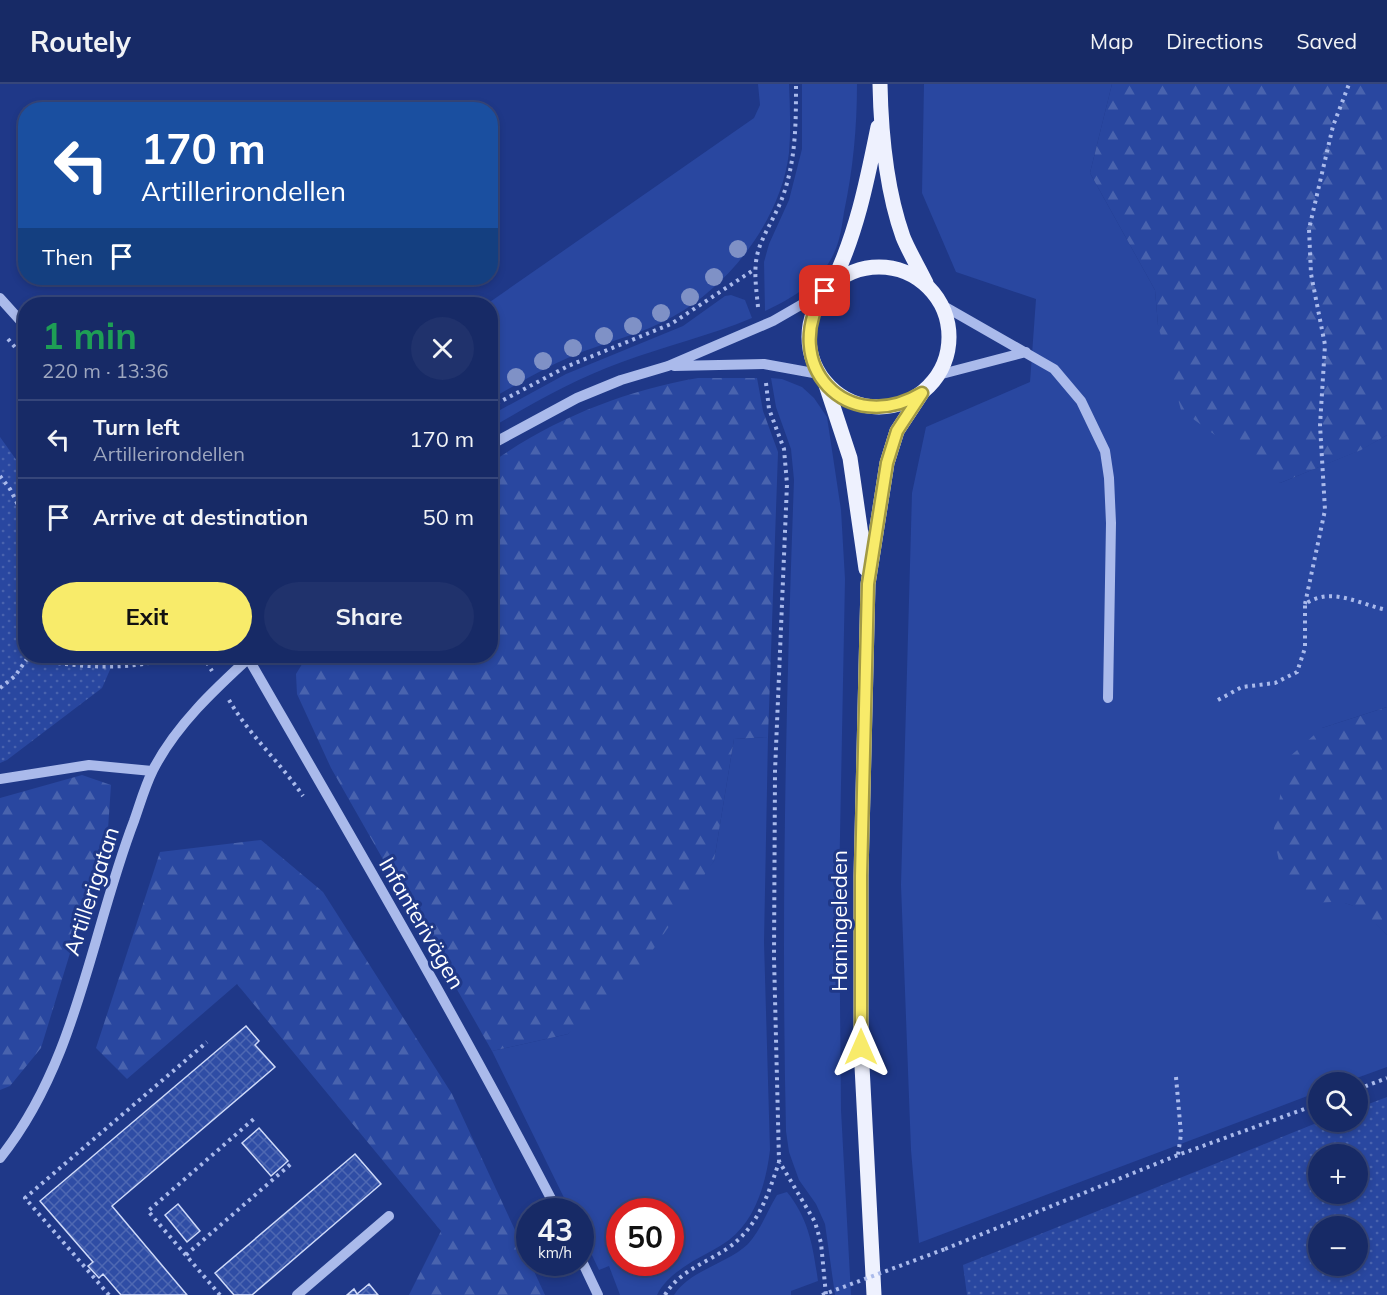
<!DOCTYPE html>
<html lang="en">
<head>
<meta charset="utf-8">
<style>
  body { margin:0; font-family:Mulish,sans-serif; background:#20326c; color:#f1f3f6; height:100vh; display:flex; flex-direction:column; font-size:22px; white-space:nowrap }
  * { box-sizing:border-box; margin:0 }
  p { font-size:20px; color:#9ea7bf }
  .icon { flex:none; width:33px; height:33px; fill:none; stroke:currentColor; stroke-width:2; stroke-linecap:round; stroke-linejoin:round }
  .map { position:relative; flex:1; overflow:hidden }
  .side { position:absolute; left:18px; top:213px; width:480px; height:366px; display:flex; flex-direction:column; background:#172a66; border-radius:24px; box-shadow:0 3px 9px #0003,0 0 0 2px #36467a }
  .side>* { flex:none }
  .hud { position:absolute; left:18px; top:18px; width:480px; height:183px; border-radius:24px; box-shadow:0 3px 9px #0003,0 0 0 2px #36467a; background:#1a4fa0; color:#fff; overflow:hidden }
  .buttons { position:absolute; left:1308px; top:988px; display:grid; gap:12px }
  .buttons a { display:grid; place-items:center; width:60px; height:60px; border-radius:50%; background:#172a66; box-shadow:0 3px 9px #0003,0 0 0 2px #36467a; font-size:30px }
  .speed { position:absolute; left:516px; top:1114px; display:flex; gap:12px; font-size:30px; font-weight:700; text-align:center }
  .speed>* { display:grid; place-content:center; width:78px; height:78px; border-radius:50%; background:#172a66; box-shadow:0 3px 9px #0003,0 0 0 2px #36467a; line-height:1 }
  .speed small { font-size:15px; font-weight:400 }
  .speed .limit { border:9px solid #d22; background:#fff; color:#111 }
  .pin { position:absolute; display:grid; place-items:center; width:51px; height:51px; color:#fff; margin:-26px; border-radius:12px; box-shadow:0 3px 9px #0006 }
  .me { position:absolute; width:66px; margin:-33px; rotate:0deg; stroke-linejoin:round; filter:drop-shadow(0 0 4px #0008) }
  .turn { display:flex; align-items:center; gap:21px; height:126px; padding:0 24px; font-size:27px }
  .turn .icon { width:78px; height:78px; stroke-width:2.5 }
  .turn b { display:block; font-size:42px; line-height:51px }
  .then { display:flex; align-items:center; height:57px; padding:0 24px; background:#0003; gap:12px; font-size:22px }
  .round { display:grid; place-items:center; flex:none; width:63px; height:63px; border-radius:32px; background:#20326c }
  .head { display:flex; align-items:center; justify-content:space-between; height:102px; padding:0 24px }
  h1 { font-size:36px; font-weight:700; line-height:45px; color:#1e9e55 }
  .cta { display:flex; gap:12px; margin-top:auto; padding:12px 24px }
  .cta a { flex:1; height:69px; border-radius:36px; background:#f8eb6a; color:#111; font-size:24px; font-weight:700; line-height:69px; text-align:center }
  .cta a+a { background:#20326c; color:#f1f3f6 }
  ul { padding:0; list-style:none }
  li { display:flex; align-items:center; gap:18px; height:78px; padding:0 24px; border-top:2px solid #36467a }
  li div { flex:1 }
  li b { display:block; font-size:22px }
  li em { font-style:normal }
  header { display:flex; align-items:center; gap:36px; box-sizing:border-box; height:84px; padding:0 30px; background:#172a66; border-bottom:2px solid #36467a }
  header strong { font-size:28px }
  nav { display:flex; gap:33px; margin-inline-start:auto; font-size:21px }
  .map>svg:first-child { display:block }
</style>
</head>
<body>
<header>
<strong>Routely</strong>
<nav><a>Map</a><a>Directions</a><a>Saved</a></nav>
</header>
<div class="map">
<svg width="1387" height="1211" viewBox="0 0 1387 1211">
  <defs>
    <pattern id="forest-firs" width="22" height="20" patternUnits="userSpaceOnUse" patternTransform="scale(1.5)"><rect width="22" height="20" fill="#2947a0"/><path d="M5 1l3.5 6h-7zM16 11l3.5 6h-7z" fill="#4963ae"/></pattern>
    <pattern id="park-dots" width="8" height="8" patternUnits="userSpaceOnUse" patternTransform="scale(1.5)"><rect width="8" height="8" fill="#2947a0"/><path d="M2 2h.1M6 6h.1" fill="none" stroke="#4963ae" stroke-width="1.8" stroke-linecap="round"/></pattern>
    <pattern id="building-cross-hatch" width="8" height="8" patternUnits="userSpaceOnUse" patternTransform="scale(1.5)"><rect width="8" height="8" fill="#2f4da5"/><path d="M0 0l8 8M0 8l8-8" fill="none" stroke="#4e68b2"/></pattern>
  </defs>
  <rect width="100%" height="100%" fill="#1f3888"/>
  <path fill="#2947a0" fill-rule="evenodd" d="M758 0H789C790 23 791 46 789 69 781 135 731 200 674 232 643 250 605 258 572 272 544 284 517 300 491 315L490 220H487L754 34 760 21Z
    M802 0H857C857 44 853 86 844 128 842 141 840 157 834 169 822 197 791 215 765 227L764 178 769 160 789 116 802 65Z
    M924 0H1112L1090 89 1155 206 1158 241 1280 399 1360 366 1387 351V623L1322 644 1336 816 1363 825 1387 851V983L1343 999H1318V1008L919 1159 911 1066 901 801 912 409 926 343 1030 298 1036 215 956 188 922 109Z
    M731 211 745 216 752 234C709 252 665 262 622 278 575 295 533 319 491 344V331L566 290 683 242 725 212Z
    M771 294 782 295 802 303 814 314 827 333 841 426 845 495 839 804 841 1026 851 1211H835L825 1140 816 1120 799 1096 789 1068 786 1047C781 830 786 613 794 396L791 365 776 323Z
    M768 653 764 858 770 1066C766 1099 756 1135 729 1156 718 1164 705 1170 693 1177 679 1186 664 1196 657 1211H620L609 1182 599 1186 581 1148 580 1128H571L492 967 568 950 714 777 734 655ZM620 1128H670V1179H620Z
    M787 1108C809 1135 813 1163 818 1197L791 1207V1211H674C690 1186 727 1180 748 1160 761 1146 767 1127 777 1111Z"/>
  <path fill="url(#forest-firs)" d="M1112 0H1387V351L1361 366 1280 399 1181 326 1158 241 1155 206 1090 89Z
    M698 294H757L763 327 778 368 768 653 734 655 714 777 632 896 568 950 492 967 331 684 297 610 296 590 307 572H490L491 379C553 335 623 307 698 294Z
    M1387 623V851C1357 820 1351 814 1307 820L1282 790 1273 750 1287 675 1322 644Z
    M82 691 111 701 108 745 41 964 10 1002 0 1006V714Z
    M261 756 323 808 452 1010 545 1211H409L441 1147 237 900 127 995 96 964 160 768Z"/>
  <path fill="url(#park-dots)" fill-rule="evenodd" d="M0 353 25 388 26 572H116L102 604 7 676 0 679Z
    M1387 1013V1211H967L963 1181 1319 1038H1358V1024ZM1318 1071H1358V1110H1318ZM1318 1143H1358V1182H1318Z"/>
  <path fill="url(#building-cross-hatch)" stroke="#ced9f8" stroke-width="1.5" d="M246 942 259 957 255 961 275 983 112 1122 187 1211H121L103 1190 99 1194 88 1182 93 1178 40 1117Z
    M259 1044 288 1077 271 1092 242 1059Z
    M355 1070 381 1100 252 1211H234L215 1189Z
    M178 1120 200 1147 187 1158 165 1131Z
    M369 1200 378 1211H347L354 1205 357 1210Z"/>
  <g fill="none" stroke-linecap="round" stroke-linejoin="round">
    <path stroke="#aabaeb" stroke-width="4" stroke-dasharray="3 4.5" stroke-linecap="butt" d="M758 223C756 201 752 180 761 159 768 142 778 127 784 109 796 73 796 38 796 0
      M8 255 26 276
      M766 299 769 325 784 365 787 400 775 687 774 873 779 1077 815 1138 821 1159 826 1211
      M490 323 568 282 671 240 755 185
      M0 392 10 405 26 437
      M1305 520 1325 426 1320 341 1325 261 1311 190 1309 145 1333 42 1349 0
      M203 572 212 587
      M28 575C75 582 128 589 174 572
      M0 604 15 592 29 572
      M229 616C249 651 280 678 303 712
      M1218 616 1242 603 1275 599 1297 588 1305 564V520C1332 502 1358 520 1387 526
      M1176 993 1181 1050 1178 1071
      M1358 1005 1387 994
      M945 1165 1178 1071 1318 1020
      M186 1171 292 1079
      M109 1211 25 1114 207 958
      M220 1211 148 1127 256 1033
      M665 1211C679 1187 706 1179 728 1164 758 1143 768 1111 779 1078"/>
    <path stroke="#aabaeb" stroke-width="10" d="M0 214 26 243
      M942 221 1054 285 1081 317 1105 367 1109 394 1111 439 1108 614
      M674 282 764 280 819 290
      M938 291 1026 268
      M490 361 577 314 621 296 668 282 773 237 825 207
      M247 572C353 756 460 939 558 1128
      M0 695 89 681 152 687
      M0 1074C77 978 91 849 134 737 140 720 145 702 153 686 176 641 215 605 251 572
      M580 1173 598 1211
      M297 1211 389 1132"/>
    <path stroke="#eef1fe" stroke-width="15" d="M880 0C881 51 886 105 903 153 909 168 919 184 926 199
      M809 253a70 70 0 1 1 140 0a70 70 0 1 1-140 0Z
      M833 198C857 148 867 97 878 43
      M826 301 850 374 866 485
      M874 1211 861 963V792L868 500 887 379 897 347 922 309"/>
    <path stroke="#aabaeb" stroke-width="4" stroke-dasharray="3 4.5" stroke-linecap="butt" d="M822 1211 945 1165"/>
  </g>
  <g fill="#7f91c6">
    <circle cx="738" cy="165" r="9"/>
    <circle cx="714" cy="193" r="9"/>
    <circle cx="690" cy="213" r="9"/>
    <circle cx="661" cy="229" r="9"/>
    <circle cx="633" cy="242" r="9"/>
    <circle cx="604" cy="252" r="9"/>
    <circle cx="573" cy="264" r="9"/>
    <circle cx="543" cy="277" r="9"/>
    <circle cx="516" cy="293" r="9"/>
  </g>
  <g fill="none" stroke-linecap="round" stroke-linejoin="round">
    <g stroke="#a19945" stroke-width="15">
      <path id="route" d="M825 207C778 280 847 354 922 309L897 347 887 379 868 500 861 792V963"/>
    </g>
    <use href="#route" stroke="#f8eb6a" stroke-width="10"/>
  </g>
  <g text-anchor="middle" stroke-width="6" stroke-linejoin="round" paint-order="stroke">
    <g font-size="22" fill="#fff" stroke="#1f3888">
      <text transform="translate(91 807) rotate(-72)" y="8">Artillerigatan</text>
      <text transform="translate(839 837) rotate(-90)" y="8">Haningeleden</text>
      <text transform="translate(422 839) rotate(60)" y="8">Infanterivägen</text>
    </g>
  </g>
</svg>
<div class="buttons">
<a><svg class="icon" aria-label="search" viewBox="0 0 24 24"><circle cx="10" cy="10" r="6"/><path d="M15 15l6 6"/></svg></a>
<a>+</a>
<a>−</a>
</div>
<div class="speed"><div>43<small>km/h</small></div><div class="limit">50</div></div>
<div class="pin" style="left:825px;top:207px;background:#d93025"><svg class="icon" aria-label="arrive" viewBox="0 0 24 24"><path d="M6 21V4h12l-3 4 3 4H6"/></svg></div>
<svg class="me" style="left:861px;top:963px" viewBox="-20 -20 40 40"><path d="M0-17L14 15 0 8-14 15z" fill="#f8eb6a" stroke="#fff" stroke-width="4"/></svg>
<div class="hud">
<div class="turn"><svg class="icon" aria-label="left" viewBox="0 0 24 24"><path d="M17 20v-9H6M10 6l-5 5 5 5"/></svg><div><b>170 m</b>Artillerirondellen</div></div>
<div class="then">Then<svg class="icon" aria-label="arrive" viewBox="0 0 24 24"><path d="M6 21V4h12l-3 4 3 4H6"/></svg></div>
</div>
<section class="side">
<div class="head"><div><h1>1 min</h1><p>220 m · 13:36</p></div><a class="round"><svg class="icon" aria-label="close" viewBox="0 0 24 24"><path d="M6 6l12 12M18 6L6 18"/></svg></a></div>
<ul>
<li><svg class="icon" aria-label="left" viewBox="0 0 24 24"><path d="M17 20v-9H6M10 6l-5 5 5 5"/></svg><div><b>Turn left</b><p>Artillerirondellen</p></div><em>170 m</em></li>
<li><svg class="icon" aria-label="arrive" viewBox="0 0 24 24"><path d="M6 21V4h12l-3 4 3 4H6"/></svg><div><b>Arrive at destination</b></div><em>50 m</em></li>
</ul>
<div class="cta"><a>Exit</a><a>Share</a></div>
</section>
</div>
</body>
</html>
